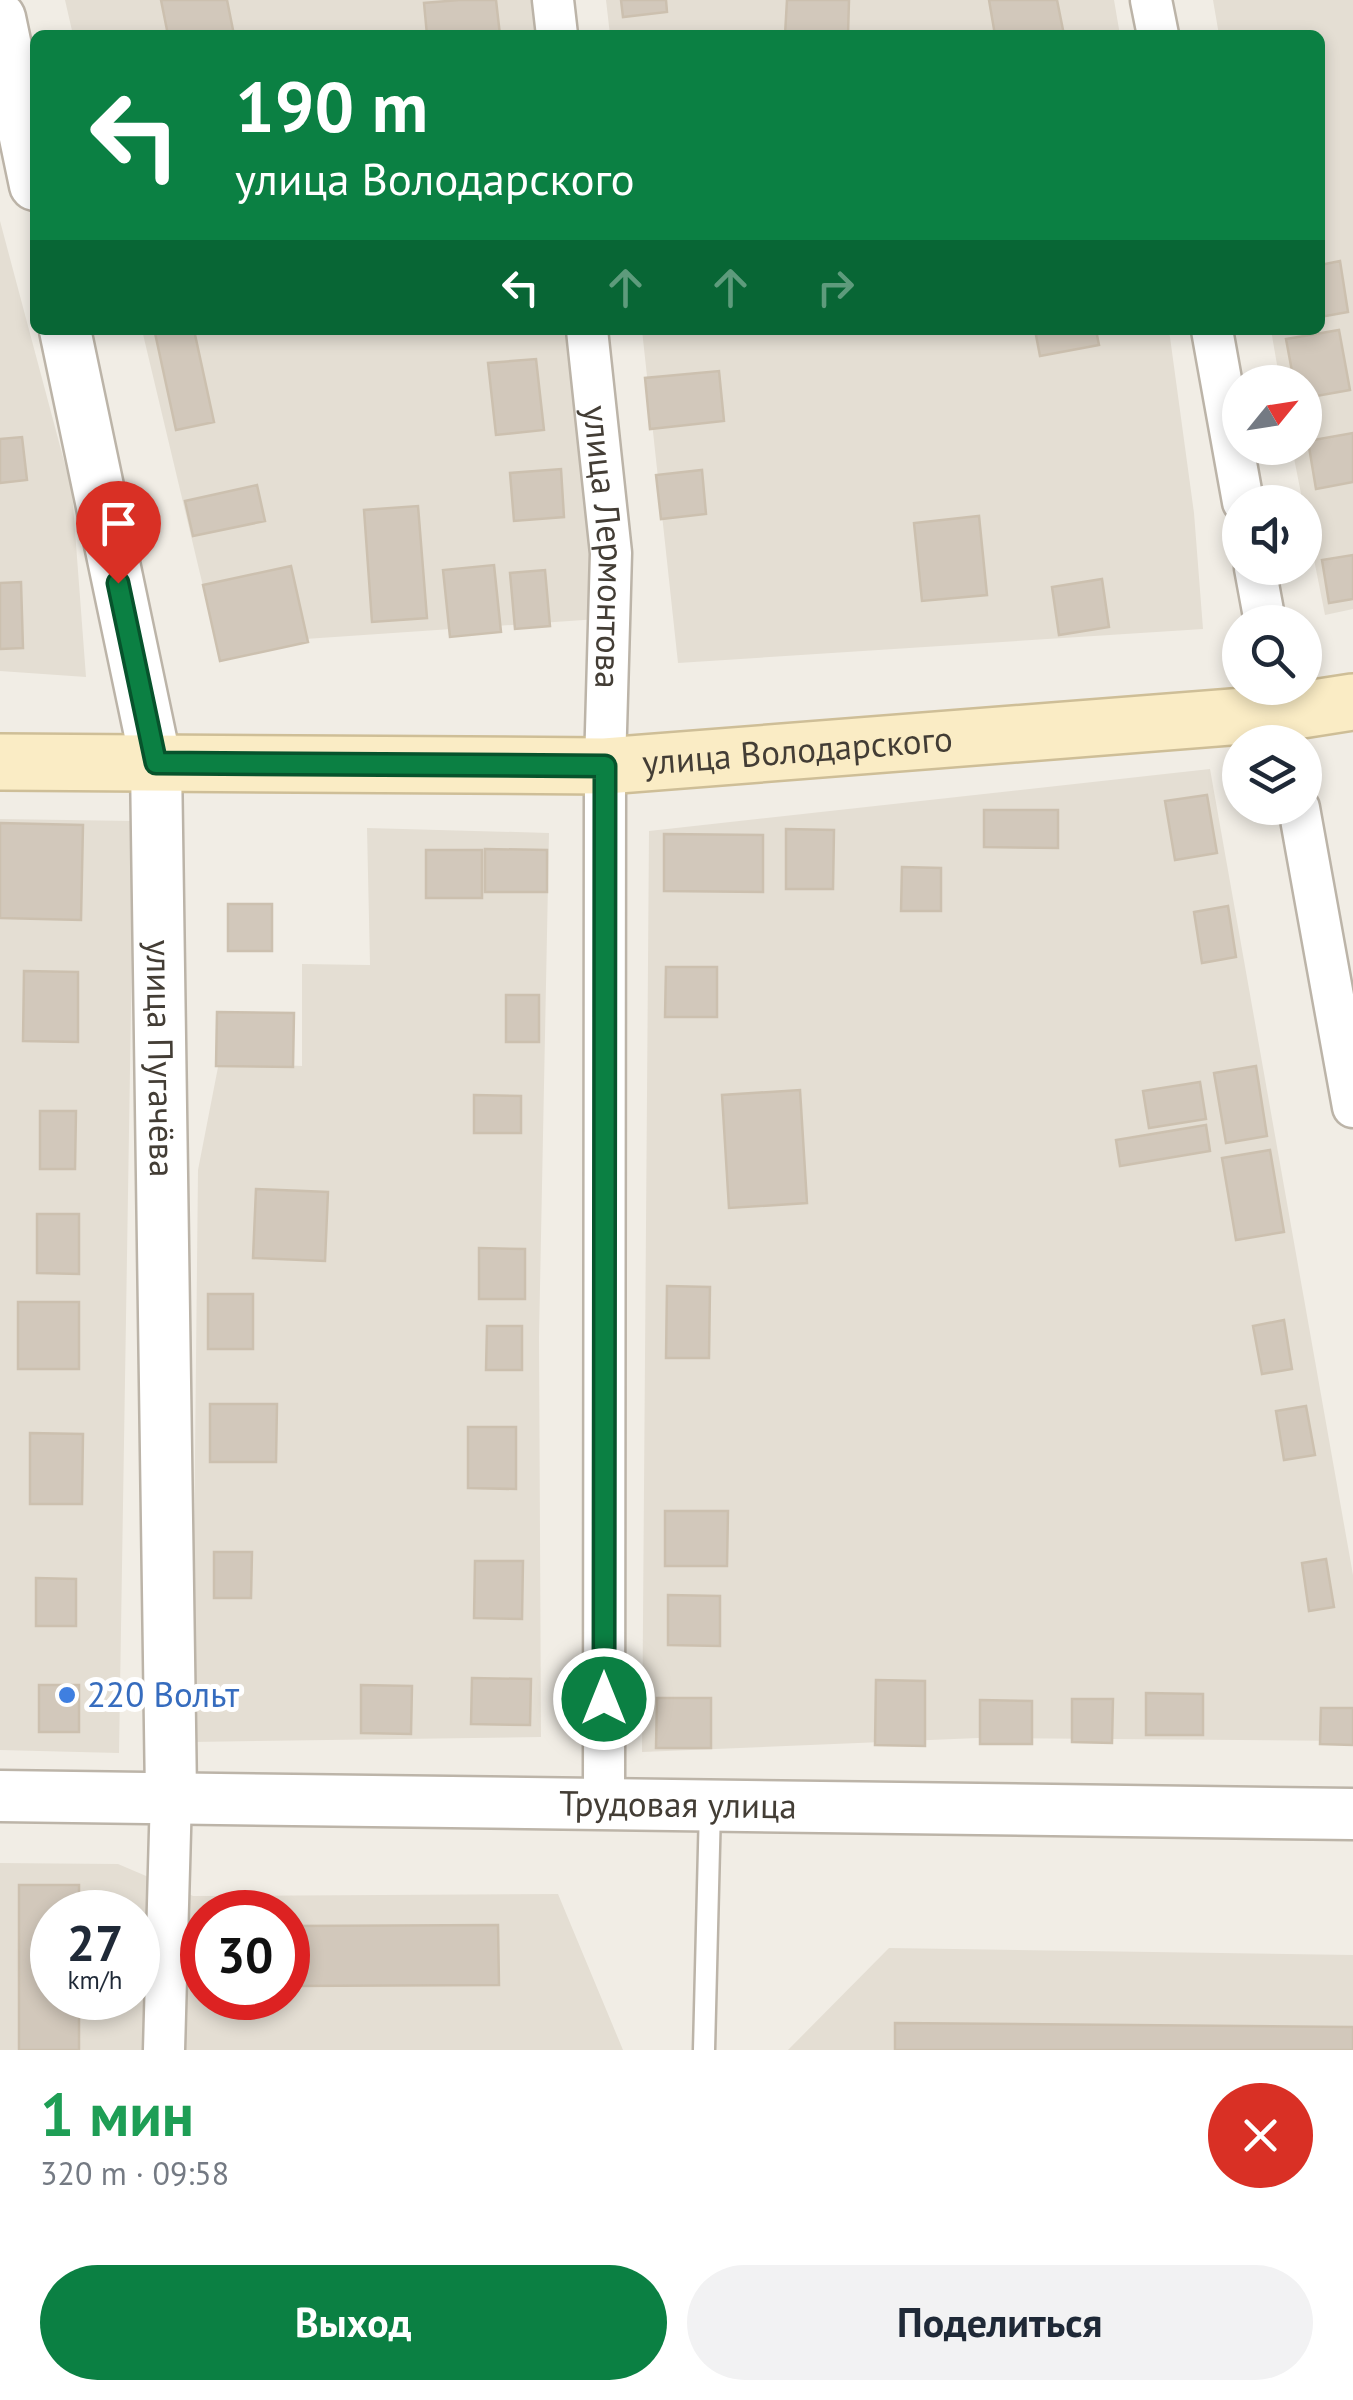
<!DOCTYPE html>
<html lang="ru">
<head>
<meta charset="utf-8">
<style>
  body { margin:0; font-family:"PT Sans",sans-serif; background:#f2f2f3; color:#1f2937; height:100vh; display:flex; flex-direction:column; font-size:38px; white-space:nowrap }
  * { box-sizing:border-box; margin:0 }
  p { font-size:32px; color:#747a83 }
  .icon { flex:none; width:55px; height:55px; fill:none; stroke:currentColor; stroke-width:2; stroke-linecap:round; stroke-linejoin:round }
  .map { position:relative; height:2050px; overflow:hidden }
  .details { display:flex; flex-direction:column; background:#fff; flex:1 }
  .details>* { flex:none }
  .top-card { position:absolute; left:30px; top:30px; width:1295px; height:305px; border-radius:15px; box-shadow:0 5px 15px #0003; background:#0b8043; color:#fff; overflow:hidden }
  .needle { width:65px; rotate:60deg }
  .buttons { position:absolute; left:1222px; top:365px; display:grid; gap:20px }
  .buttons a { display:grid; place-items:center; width:100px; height:100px; border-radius:50%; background:#fff; box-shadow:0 5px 15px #0003; font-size:50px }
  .speed { position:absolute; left:30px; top:1890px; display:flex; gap:20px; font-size:50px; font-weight:700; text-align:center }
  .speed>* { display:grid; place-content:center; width:130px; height:130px; border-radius:50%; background:#fff; box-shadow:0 5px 15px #0003; line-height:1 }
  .speed small { font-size:25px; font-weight:400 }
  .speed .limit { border:15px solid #d22; background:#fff; color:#111 }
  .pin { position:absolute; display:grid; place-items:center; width:85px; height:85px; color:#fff; margin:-102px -42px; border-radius:50% 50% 50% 0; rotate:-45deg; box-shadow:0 0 10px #0007 }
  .pin .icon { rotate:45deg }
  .me { position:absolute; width:110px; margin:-55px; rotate:0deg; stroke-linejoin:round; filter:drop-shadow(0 0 8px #0008) }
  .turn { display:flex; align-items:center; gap:35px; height:210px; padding:0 40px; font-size:45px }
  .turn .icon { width:130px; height:130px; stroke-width:2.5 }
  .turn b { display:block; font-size:70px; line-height:85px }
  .lanes { display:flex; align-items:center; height:95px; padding:0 40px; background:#0003; justify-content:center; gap:50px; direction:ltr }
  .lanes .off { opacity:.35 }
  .round { display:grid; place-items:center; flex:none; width:105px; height:105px; border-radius:52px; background:#f2f2f3 }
  .overview { display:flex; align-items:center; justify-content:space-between; height:170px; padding:0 40px }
  h1 { font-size:60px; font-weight:800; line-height:75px; color:#1e9e55 }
  .button { display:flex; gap:20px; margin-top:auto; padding:20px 40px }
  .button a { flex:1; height:115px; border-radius:60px; background:#0b8043; color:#fff; font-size:40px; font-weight:800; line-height:115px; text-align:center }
  .button a+a { background:#f2f2f3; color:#1f2937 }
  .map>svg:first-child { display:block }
</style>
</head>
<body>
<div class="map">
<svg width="1353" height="2050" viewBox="0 0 1353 2050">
  <rect width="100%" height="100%" fill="#f1ede5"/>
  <path fill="#e4ded3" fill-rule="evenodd" d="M65 0H534L538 35H73Z
    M606 0H1114L1120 35H610Z
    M1213 0H1353V609L1325 615 1292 448H1305V382H1280L1271 330H1320V35H1219Z
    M0 221 72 491 86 677 0 671Z
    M142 330H576L598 619 217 645Z
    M642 330H1169L1194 513 1203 629 678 663Z
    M1210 769 1353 1575V1741L978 1738 642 1752 649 831Z
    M0 819 134 821 119 1753 0 1750Z
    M367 828 549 833 539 1337 541 1737 192 1742 198 1170 219 1062 302 1066V964L370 965Z
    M0 1863 118 1864 193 1896 558 1894 623 2050H0ZM52 1912H138V1998H52ZM202 1912H288V1998H202Z
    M889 1948 1353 1955V2050H788Z"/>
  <path fill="#d2c8bb" stroke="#ccc0af" stroke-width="2.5" d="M161 0H227L234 35H168Z
    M459 0H496L500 35H427L424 3Z
    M621 0H666L667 12 623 17Z
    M787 0H849L848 35H785Z
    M989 0H1057L1064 35H995Z
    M1340 261 1348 312 1320 317V265Z
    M170 330H194L214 422 176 430 155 333Z
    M1035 330H1096L1099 345 1040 356Z
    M1339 330 1350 390 1305 398V382H1294L1286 339Z
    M536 359 544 430 496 435 488 363Z
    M719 371 724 421 650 429 645 378Z
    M1353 433V482L1316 489 1308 441Z
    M22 437 27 480 0 483V439Z
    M561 469 564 517 514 521 510 473Z
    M702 470 706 514 661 519 656 475Z
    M257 485 265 521 193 536 185 501Z
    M418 506 427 618 372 622 364 510Z
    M979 516 987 595 922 601 914 523Z
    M1353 555V599L1329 603 1322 560Z
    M494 565 501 632 450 637 443 570Z
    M291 566 308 642 220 661 203 585Z
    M545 570 550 626 515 629 510 573Z
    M1102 579 1109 627 1059 635 1052 587Z
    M21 582 23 648 0 649V583Z
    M1207 795 1217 853 1175 860 1165 801Z
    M984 810H1058V848L984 847Z
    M0 823 83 825 81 920 0 918Z
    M786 829 834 830 833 889H786Z
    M664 834 763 835V892L664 891Z
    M485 849 547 850V892H485Z
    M426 850H482V898H426Z
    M902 867 941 868V911H901Z
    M228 904H272V951H228Z
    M1228 906 1236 957 1202 963 1194 912Z
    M666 967H717V1017H665Z
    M24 971 78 972V1042L23 1041Z
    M506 995H539V1042H506Z
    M217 1012 294 1013 293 1067 216 1066Z
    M1256 1066 1267 1136 1226 1143 1214 1073Z
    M1200 1082 1206 1119 1149 1128 1143 1091Z
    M800 1090 807 1203 729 1208 722 1095Z
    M474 1095 521 1096V1133H474Z
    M40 1111H76L75 1169H40Z
    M1206 1125 1210 1151 1120 1166 1116 1140Z
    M1270 1150 1284 1232 1236 1240 1222 1158Z
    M256 1189 328 1192 325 1261 253 1258Z
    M37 1214H79V1274L37 1273Z
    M479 1248 525 1249V1299H479Z
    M667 1286 710 1287 709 1358H666Z
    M208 1294H253V1349H208Z
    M18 1302H79V1369H18Z
    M1284 1320 1292 1369 1262 1374 1253 1326Z
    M487 1326H522V1370H486Z
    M210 1404H277L276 1462H210Z
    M1306 1406 1315 1455 1284 1460 1276 1411Z
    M468 1427H516V1489L468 1488Z
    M30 1433 83 1434 82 1504H30Z
    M665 1511H728L727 1566H665Z
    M214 1552H252L251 1598H214Z
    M1326 1559 1334 1607 1309 1611 1302 1563Z
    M475 1561H523L522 1619 474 1618Z
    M36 1578 76 1579V1626H36Z
    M668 1595 720 1596V1646L668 1645Z
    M472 1678 531 1679 530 1725 471 1724Z
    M876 1680 925 1681V1746L875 1745Z
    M39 1685H79V1732H39Z
    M361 1685 412 1686 411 1734 361 1733Z
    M1146 1693 1203 1694V1735H1146Z
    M657 1698H711V1748H656Z
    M1072 1699H1113L1112 1743 1072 1742Z
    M980 1700 1032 1701V1744H980Z
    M1321 1708H1353V1745L1320 1744Z
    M19 1885H79V1912H52V1998H79V2050H19Z
    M498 1925 499 1985 288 1986V1926Z
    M202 1926V1987H193L192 1927Z
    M895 2023 1353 2027V2050H895Z"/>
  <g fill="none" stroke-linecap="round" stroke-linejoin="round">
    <g stroke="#bcb4a8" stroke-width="25">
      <path id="service" d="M704 2050 710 1807"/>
    </g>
    <g stroke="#bcb4a8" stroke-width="45">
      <g id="minor">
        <path d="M553 0 557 35"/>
        <path d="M1151 0 1158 35"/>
        <path id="s1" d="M587 330 611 553 605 766 604 1804"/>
        <path d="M1212 330 1243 502"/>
        <path d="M1255 568 1265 622"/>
        <path d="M1299 808 1353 1107"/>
        <path d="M164 2050 171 1795"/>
      </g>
    </g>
    <g stroke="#bcb4a8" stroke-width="55">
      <g id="tertiary">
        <path d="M0 18 35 185"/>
        <path id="s2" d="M65 330 156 763 171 1795"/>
        <path id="s3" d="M0 1796 1353 1814"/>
      </g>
    </g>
    <g stroke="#cebe97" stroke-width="60">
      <g id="secondary">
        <path id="s4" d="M0 762 605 766 1282 713 1353 702"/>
      </g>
    </g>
    <use href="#service" stroke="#fff" stroke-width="20"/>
    <use href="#minor" stroke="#fff" stroke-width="40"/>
    <use href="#tertiary" stroke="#fff" stroke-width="50"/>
    <use href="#secondary" stroke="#faecc5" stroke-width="55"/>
  </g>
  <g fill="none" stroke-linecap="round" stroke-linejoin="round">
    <g stroke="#07532c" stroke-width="25">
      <path id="route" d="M118 583 156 763 605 766 604 1699"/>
    </g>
    <use href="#route" stroke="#0b8043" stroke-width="18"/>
  </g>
  <circle fill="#3f7fe0" stroke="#fff" stroke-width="4" cx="67" cy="1695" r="10"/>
  <g text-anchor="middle" stroke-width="10" stroke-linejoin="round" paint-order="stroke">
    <g font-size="35" fill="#433d35" stroke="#fff">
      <text dy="12" stroke="none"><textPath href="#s1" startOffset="218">улица Лермонтова</textPath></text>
      <text dy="12" stroke="none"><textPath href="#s4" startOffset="798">улица Володарского</textPath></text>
      <text dy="12" stroke="none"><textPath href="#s2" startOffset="738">улица Пугачёва</textPath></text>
      <text dy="12" stroke="none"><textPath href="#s3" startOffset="678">Трудовая улица</textPath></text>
    </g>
    <g font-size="35" fill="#366cbe" stroke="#fff" text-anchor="start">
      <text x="87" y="1707">220 Вольт</text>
    </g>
  </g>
</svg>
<div class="buttons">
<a><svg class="needle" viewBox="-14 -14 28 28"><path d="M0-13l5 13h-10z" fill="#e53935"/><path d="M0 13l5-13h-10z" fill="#747a83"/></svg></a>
<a><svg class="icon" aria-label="sound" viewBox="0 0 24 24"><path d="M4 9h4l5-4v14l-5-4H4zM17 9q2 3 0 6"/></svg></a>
<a><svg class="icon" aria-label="search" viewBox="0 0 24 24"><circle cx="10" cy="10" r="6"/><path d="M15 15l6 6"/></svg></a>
<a><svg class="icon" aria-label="layers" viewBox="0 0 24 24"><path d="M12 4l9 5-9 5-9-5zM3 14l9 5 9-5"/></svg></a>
</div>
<div class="speed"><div>27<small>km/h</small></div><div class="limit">30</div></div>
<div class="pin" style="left:118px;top:583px;background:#d93025"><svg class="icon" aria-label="arrive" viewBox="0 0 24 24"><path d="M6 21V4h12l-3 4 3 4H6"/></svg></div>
<svg class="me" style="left:604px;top:1699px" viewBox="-20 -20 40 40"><circle r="17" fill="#0b8043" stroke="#fff" stroke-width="3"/><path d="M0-11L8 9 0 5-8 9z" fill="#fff"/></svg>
<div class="top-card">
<div class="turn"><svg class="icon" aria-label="left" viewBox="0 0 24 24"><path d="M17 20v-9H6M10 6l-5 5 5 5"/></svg><div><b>190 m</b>улица Володарского</div></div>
<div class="lanes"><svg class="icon" aria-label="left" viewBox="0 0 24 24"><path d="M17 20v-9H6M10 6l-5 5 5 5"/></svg><svg class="icon off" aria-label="ahead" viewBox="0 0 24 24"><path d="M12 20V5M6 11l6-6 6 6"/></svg><svg class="icon off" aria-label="ahead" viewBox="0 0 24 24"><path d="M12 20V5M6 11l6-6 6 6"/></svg><svg class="icon off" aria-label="right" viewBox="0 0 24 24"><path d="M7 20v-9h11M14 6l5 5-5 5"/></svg></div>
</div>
</div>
<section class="details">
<div class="overview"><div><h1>1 мин</h1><p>320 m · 09:58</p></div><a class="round" style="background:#d93025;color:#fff"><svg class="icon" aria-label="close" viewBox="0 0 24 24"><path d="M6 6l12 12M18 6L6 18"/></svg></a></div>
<div class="button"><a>Выход</a><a>Поделиться</a></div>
</section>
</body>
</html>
